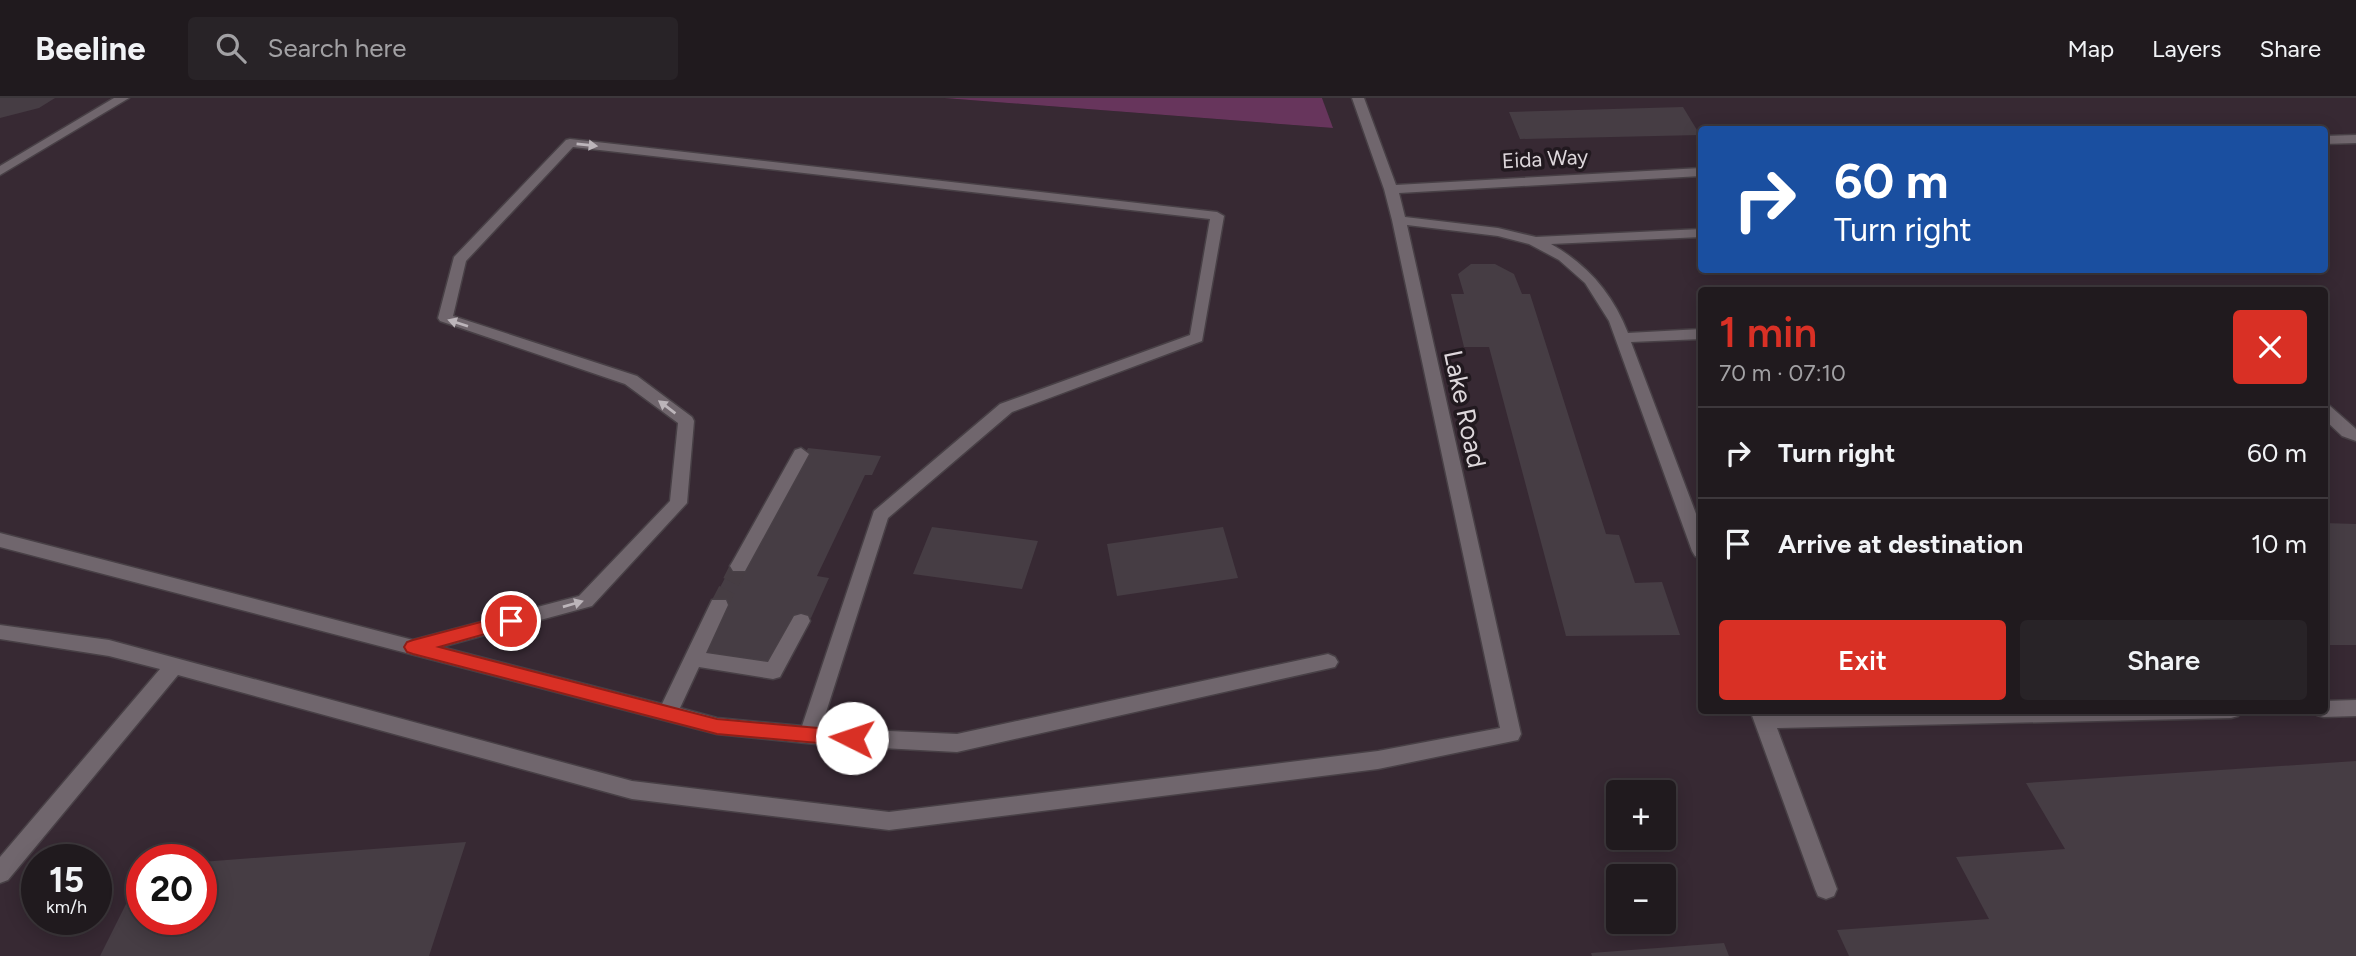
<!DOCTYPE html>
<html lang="en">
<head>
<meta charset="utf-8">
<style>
  body { margin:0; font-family:Figtree,sans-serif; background:#282327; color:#f1f3f6; height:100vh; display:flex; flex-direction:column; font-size:26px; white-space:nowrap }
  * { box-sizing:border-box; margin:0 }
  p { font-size:23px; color:#a2a1a4 }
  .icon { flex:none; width:38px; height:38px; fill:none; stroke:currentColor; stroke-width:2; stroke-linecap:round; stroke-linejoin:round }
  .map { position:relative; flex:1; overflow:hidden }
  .side { position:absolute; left:1698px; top:189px; width:630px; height:427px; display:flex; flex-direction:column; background:#201a1e; border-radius:7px; box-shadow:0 4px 18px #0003,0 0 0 2px #3d383c }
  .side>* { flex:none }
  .banner { position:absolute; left:1698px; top:28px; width:630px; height:147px; border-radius:7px; box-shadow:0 4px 18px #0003,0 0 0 2px #3d383c; background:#1a4fa0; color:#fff; overflow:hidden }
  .buttons { position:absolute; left:1606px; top:682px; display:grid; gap:14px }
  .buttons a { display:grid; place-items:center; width:70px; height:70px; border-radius:7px; background:#201a1e; box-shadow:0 4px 18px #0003,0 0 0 2px #3d383c; font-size:35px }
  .speed { position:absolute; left:21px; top:746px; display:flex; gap:14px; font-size:35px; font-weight:700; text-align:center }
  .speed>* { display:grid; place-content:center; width:91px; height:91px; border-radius:50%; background:#201a1e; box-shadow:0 4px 18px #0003,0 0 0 2px #3d383c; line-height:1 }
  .speed small { font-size:18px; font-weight:400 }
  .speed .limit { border:10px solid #d22; background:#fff; color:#111 }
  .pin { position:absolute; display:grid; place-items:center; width:60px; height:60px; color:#fff; margin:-30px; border:4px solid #fff; border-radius:50%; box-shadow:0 2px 7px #0007 }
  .me { position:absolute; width:77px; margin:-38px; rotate:274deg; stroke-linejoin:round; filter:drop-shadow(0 0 5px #0008) }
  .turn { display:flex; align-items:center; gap:24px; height:147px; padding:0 21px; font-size:32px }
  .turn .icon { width:91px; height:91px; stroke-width:2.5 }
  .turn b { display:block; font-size:49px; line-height:60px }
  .round { display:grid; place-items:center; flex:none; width:74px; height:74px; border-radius:7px; background:#282327 }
  .head { display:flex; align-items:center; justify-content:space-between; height:119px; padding:0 21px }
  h1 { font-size:42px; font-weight:600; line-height:52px; color:#d93025 }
  .primary-button { display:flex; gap:14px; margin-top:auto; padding:14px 21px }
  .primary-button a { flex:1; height:80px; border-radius:7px; background:#d93025; color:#fff; font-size:28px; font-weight:600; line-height:80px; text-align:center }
  .primary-button a+a { background:#282327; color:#f1f3f6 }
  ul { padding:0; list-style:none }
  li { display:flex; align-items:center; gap:21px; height:91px; padding:0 21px; border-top:2px solid #3d383c }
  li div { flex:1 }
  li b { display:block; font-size:26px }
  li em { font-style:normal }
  header { display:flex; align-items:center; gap:42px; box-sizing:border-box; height:98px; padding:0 35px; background:#201a1e; border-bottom:2px solid #3d383c }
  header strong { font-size:33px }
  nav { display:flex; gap:38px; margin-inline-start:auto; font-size:24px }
  .search { width:490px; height:63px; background:#282327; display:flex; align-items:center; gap:18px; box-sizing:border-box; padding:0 24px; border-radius:7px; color:#a2a1a4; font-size:26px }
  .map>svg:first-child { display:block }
</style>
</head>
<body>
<header>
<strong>Beeline</strong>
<div class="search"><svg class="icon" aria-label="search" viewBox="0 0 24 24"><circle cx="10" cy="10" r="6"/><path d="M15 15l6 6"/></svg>Search here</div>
<nav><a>Map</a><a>Layers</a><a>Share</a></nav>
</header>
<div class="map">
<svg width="2356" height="858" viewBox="0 0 2356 858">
  <rect width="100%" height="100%" fill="#2b2228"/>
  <path fill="#372933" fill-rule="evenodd" d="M0 0H944L1332 30 1322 0H2356V858H0ZM1701 32H2324V172H1701ZM1701 192H2324V612H1701ZM1619 695H1664V740H1619ZM37 761H96V821H37ZM142 761H201V821H142ZM1619 779H1664V824H1619Z"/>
  <path fill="#67355c" d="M944 0H1322L1333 30Z"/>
  <path fill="#463d44" d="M0 0H55L39 10 0 20Z
    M1683 9 1700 37 1520 41 1509 14Z
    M1471 166H1495L1514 176 1522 196H1530L1606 436 1619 437 1635 485 1662 484 1680 537 1566 538 1489 249H1464L1451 196H1464L1458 176Z
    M808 350 881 358 872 377H865L817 478 829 480 811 520 797 518 774 568 701 558 711 506 732 467 746 469Z
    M2324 425 2356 426V547H2324Z
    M932 429 1038 443 1022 491 913 476Z
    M1223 429 1238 480 1117 498 1107 446Z
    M2356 663V858H1849L1837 832 1989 821 1956 759 2065 751 2026 685Z
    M466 744 429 858H100L142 774V821H201V764Z
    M1724 845 1729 858H1592L1591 855Z"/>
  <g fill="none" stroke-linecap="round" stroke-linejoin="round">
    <path stroke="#463d43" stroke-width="17" stroke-dasharray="17 9" stroke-linecap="butt" d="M719 507 739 468"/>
    <g stroke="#484046" stroke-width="3">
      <path id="minor" d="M114 0H129L0 77V68Z
        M1352 0H1364L1396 87 1701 70V78L1399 95 1405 119 1498 130 1536 139 1701 131V139L1551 146C1587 166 1613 196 1628 235L1701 231V241L1631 244 1701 429V460L1695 458 1692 453 1609 223 1585 185 1559 162 1529 146 1498 138 1407 127 1521 636 1518 642 1378 671 889 732 632 701 178 577 8 782 0 785V759L160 571 109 558 0 541V527L109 542 632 683 889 714 1378 653 1500 630 1392 122 1384 91Z
        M2356 37V45L2324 46V38Z
        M570 41 1217 114 1224 118 1202 243 1012 314 888 420 821 630 957 636 1328 556 1335 559 1338 564 1335 569 957 654 826 647 717 636 0 449V435L413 542 579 498 670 403 678 325 625 286 440 223 438 220 454 159 566 42ZM573 49 1210 121 1190 237 1000 306 874 413 802 628 717 620 680 610 699 569 773 581 780 579 810 523 808 518 801 516 794 518 768 564 706 555 728 507 726 502H712L662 606 441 549 592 508 687 405 694 323 692 319 637 278 453 218 466 163Z
        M2324 307 2330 308 2356 331V343L2342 338 2324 321Z
        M801 350 809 356 745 473H733L730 468 733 463 795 352Z
        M2356 602V618L2324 619 2317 617 2315 612H2324V603Z
        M1750 612 1770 614 2241 612 2238 618 2231 620 1777 630 1837 791 1834 798 1826 801 1818 798 1815 791Z"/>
    </g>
    <use href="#minor" fill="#70666d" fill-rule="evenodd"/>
  </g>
  <defs><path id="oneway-solid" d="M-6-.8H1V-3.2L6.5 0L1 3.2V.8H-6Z" transform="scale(1.75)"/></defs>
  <g fill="#bcb5ba">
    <use href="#oneway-solid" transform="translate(587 47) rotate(6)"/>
    <use href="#oneway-solid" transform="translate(458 225) rotate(-162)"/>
    <use href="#oneway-solid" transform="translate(667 309) rotate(-143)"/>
    <use href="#oneway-solid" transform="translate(573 506) rotate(-16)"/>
  </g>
  <path fill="#d93025" stroke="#8d1f18" stroke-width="2" d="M511 516 517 518 519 523 517 527 439 549 717 621 852 633 859 635 862 640 859 646 852 648 717 636 413 556 407 554 404 549 407 544 413 542Z"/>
  <g text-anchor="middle" stroke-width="7" stroke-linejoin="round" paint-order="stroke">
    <g font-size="21" fill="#ddd7db" stroke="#21191f">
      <text transform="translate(1545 61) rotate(-3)" y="7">Eida Way</text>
    </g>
    <g font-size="26" fill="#ddd7db" stroke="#21191f">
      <text transform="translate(1465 311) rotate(78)" y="9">Lake Road</text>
    </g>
  </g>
</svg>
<div class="buttons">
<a>+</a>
<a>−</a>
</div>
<div class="speed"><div>15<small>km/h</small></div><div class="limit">20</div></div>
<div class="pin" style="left:511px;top:523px;background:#d93025"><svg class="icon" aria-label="arrive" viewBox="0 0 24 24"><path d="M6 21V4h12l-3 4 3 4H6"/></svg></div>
<svg class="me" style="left:852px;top:640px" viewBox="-20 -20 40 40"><circle r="19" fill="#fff"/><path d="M0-13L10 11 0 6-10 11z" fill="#d93025"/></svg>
<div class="banner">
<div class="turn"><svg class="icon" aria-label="right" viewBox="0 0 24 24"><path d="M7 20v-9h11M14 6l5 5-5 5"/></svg><div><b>60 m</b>Turn right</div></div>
</div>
<section class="side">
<div class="head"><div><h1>1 min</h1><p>70 m · 07:10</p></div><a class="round" style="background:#d93025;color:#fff"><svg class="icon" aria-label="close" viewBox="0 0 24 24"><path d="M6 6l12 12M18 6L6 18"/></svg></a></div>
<ul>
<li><svg class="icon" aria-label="right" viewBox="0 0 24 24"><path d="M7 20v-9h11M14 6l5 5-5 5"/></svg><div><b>Turn right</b></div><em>60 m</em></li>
<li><svg class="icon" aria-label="arrive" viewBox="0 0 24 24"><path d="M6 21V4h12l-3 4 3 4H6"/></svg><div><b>Arrive at destination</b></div><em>10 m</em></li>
</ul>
<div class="primary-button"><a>Exit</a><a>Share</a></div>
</section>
</div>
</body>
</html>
